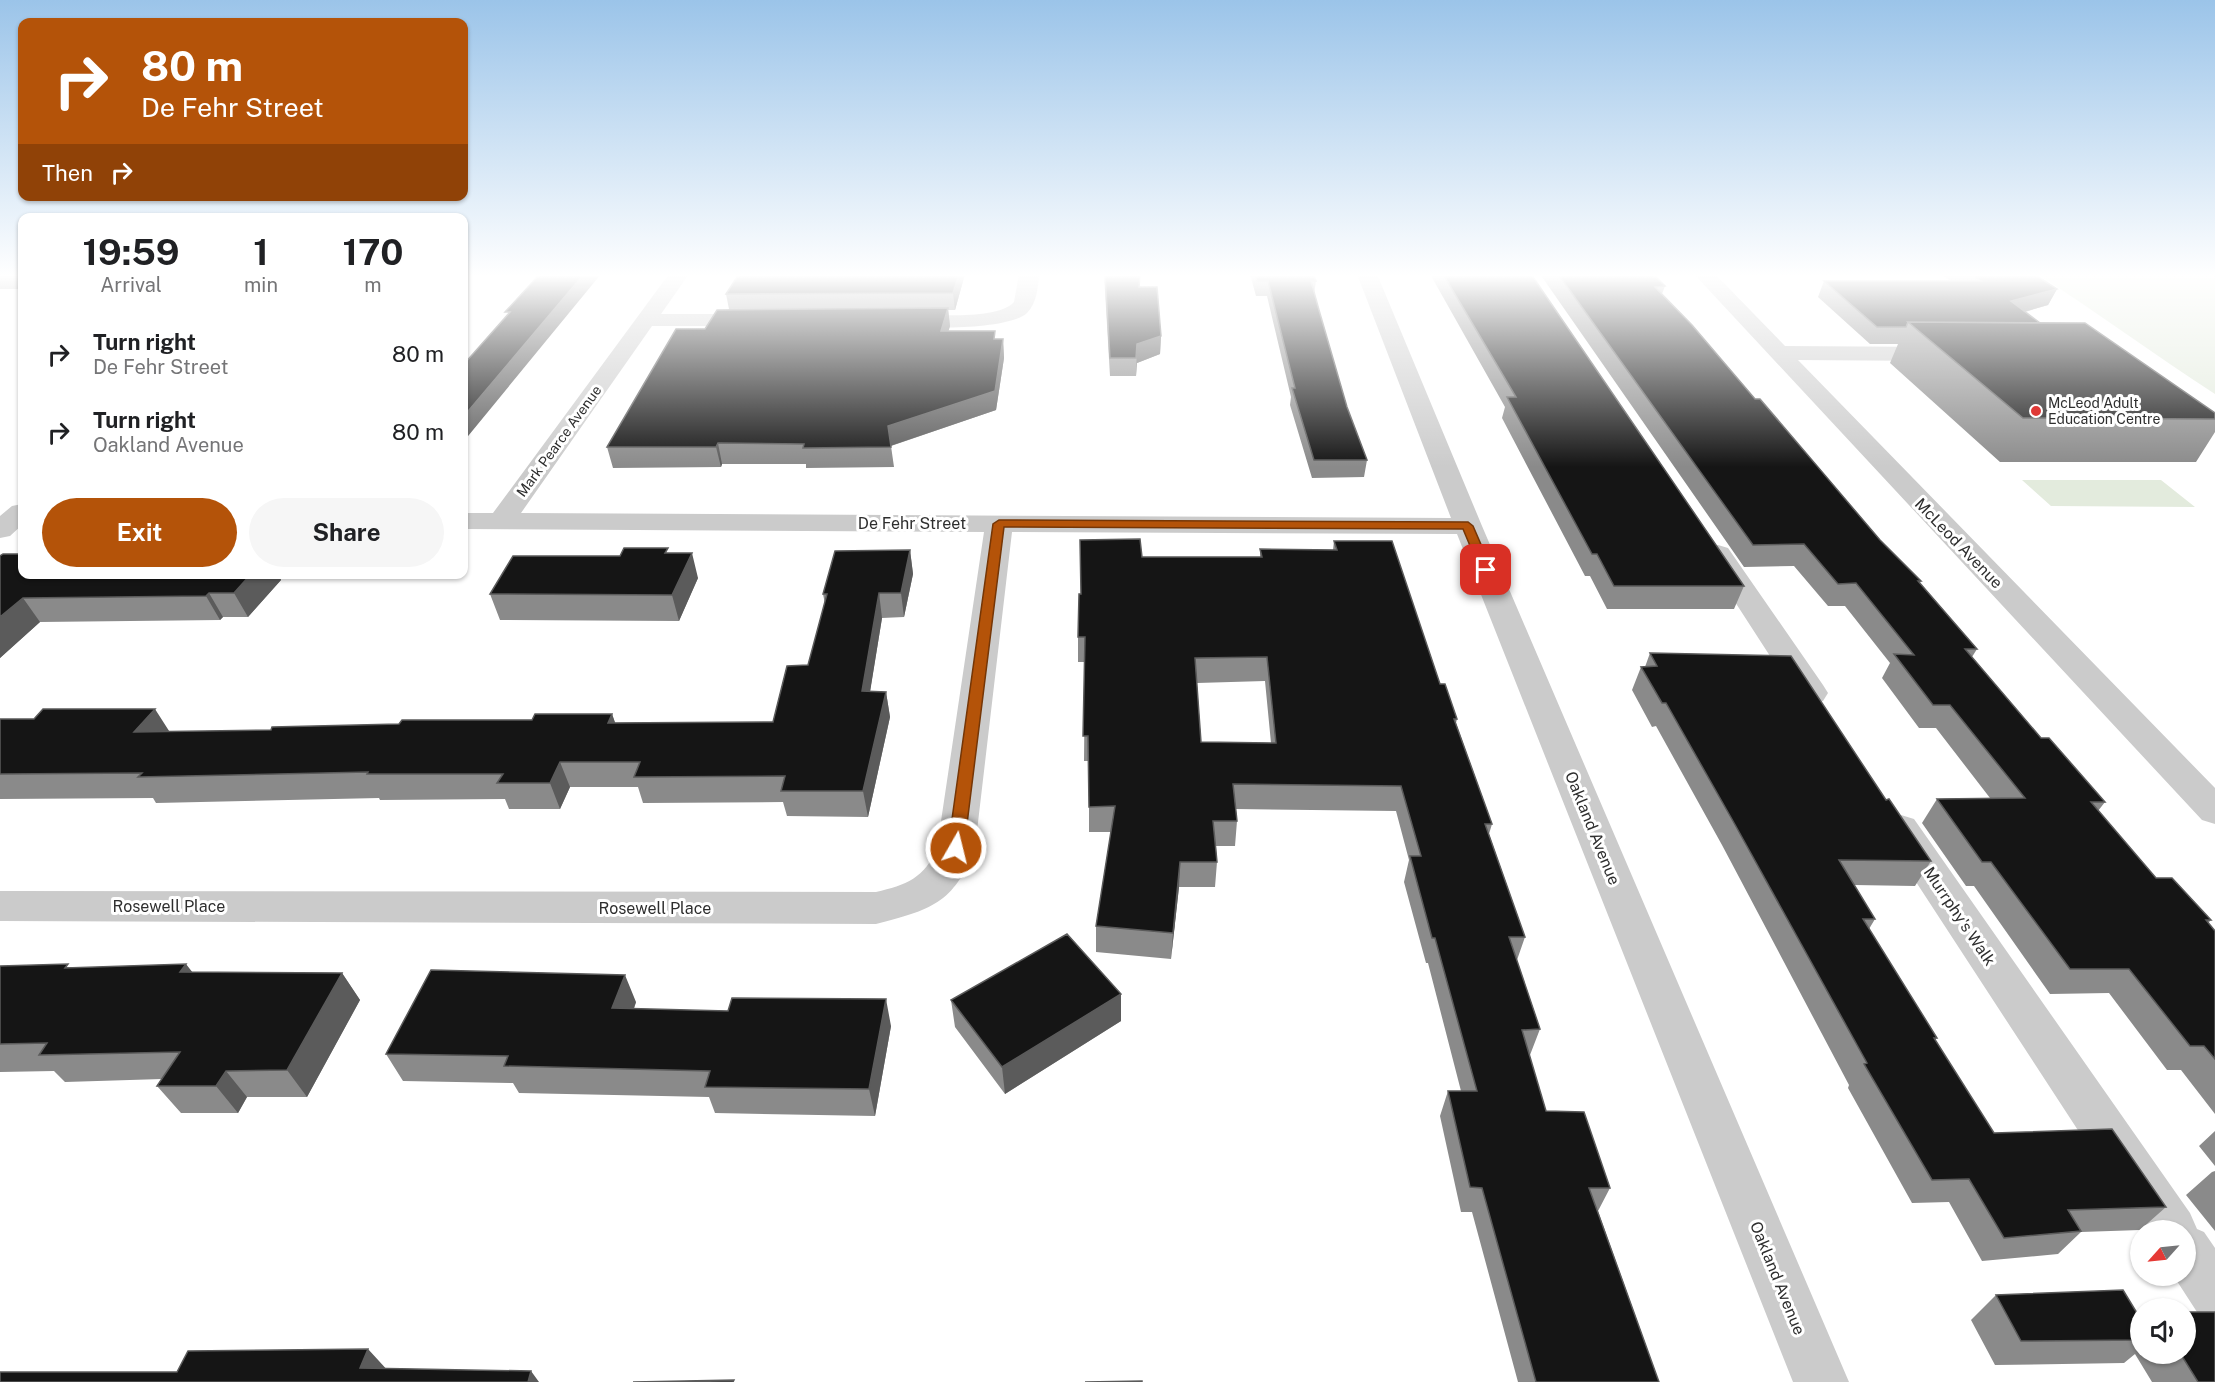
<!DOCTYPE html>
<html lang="en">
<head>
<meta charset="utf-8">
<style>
  body { margin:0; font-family:"Public Sans",sans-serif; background:#f6f6f6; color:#202124; height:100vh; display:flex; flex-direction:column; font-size:22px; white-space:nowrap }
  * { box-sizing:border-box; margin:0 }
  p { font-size:20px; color:#757577 }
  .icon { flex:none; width:33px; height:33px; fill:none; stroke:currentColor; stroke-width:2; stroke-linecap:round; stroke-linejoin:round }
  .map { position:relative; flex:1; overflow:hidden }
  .panel { position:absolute; left:18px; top:213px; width:450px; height:366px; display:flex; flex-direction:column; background:#fff; border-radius:12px; box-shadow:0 2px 4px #0004 }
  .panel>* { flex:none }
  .top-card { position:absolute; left:18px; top:18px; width:450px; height:183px; border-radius:12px; box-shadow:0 2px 4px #0004; background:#b45309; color:#fff; overflow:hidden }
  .needle { width:39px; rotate:243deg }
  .tools { position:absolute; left:2130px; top:1220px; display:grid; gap:12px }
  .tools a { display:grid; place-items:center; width:66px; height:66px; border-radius:50%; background:#fff; box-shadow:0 2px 4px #0004; font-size:30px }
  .pin { position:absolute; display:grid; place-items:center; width:51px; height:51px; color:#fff; margin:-26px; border-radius:12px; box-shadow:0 3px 9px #0006 }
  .me { position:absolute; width:66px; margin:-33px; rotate:8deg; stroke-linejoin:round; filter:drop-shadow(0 0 4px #0008) }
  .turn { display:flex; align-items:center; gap:21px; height:126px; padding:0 24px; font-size:27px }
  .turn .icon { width:78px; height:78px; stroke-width:2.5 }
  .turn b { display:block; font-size:42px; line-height:51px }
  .then { display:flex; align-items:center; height:57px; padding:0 24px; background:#0003; gap:12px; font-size:22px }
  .eta { display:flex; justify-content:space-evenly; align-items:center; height:102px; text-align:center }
  .eta b { font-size:36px; font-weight:700; line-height:42px }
  .cta { display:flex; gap:12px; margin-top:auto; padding:12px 24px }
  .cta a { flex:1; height:69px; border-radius:36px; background:#b45309; color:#fff; font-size:24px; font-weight:700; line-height:69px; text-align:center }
  .cta a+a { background:#f6f6f6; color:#202124 }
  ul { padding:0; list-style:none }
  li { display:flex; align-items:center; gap:18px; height:78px; padding:0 24px }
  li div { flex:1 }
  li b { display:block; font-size:22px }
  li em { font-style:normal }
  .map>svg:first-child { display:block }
</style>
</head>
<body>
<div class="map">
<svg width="2215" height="1382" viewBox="0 0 2215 1382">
  <rect width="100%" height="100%" fill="#fff"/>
  <path fill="#e3ebdd" d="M2037 274H2215V394C2155 355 2097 312 2037 274Z
    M2022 480H2161L2195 507 2051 506Z"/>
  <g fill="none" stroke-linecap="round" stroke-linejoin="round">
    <path fill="#cbcbcb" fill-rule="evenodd" d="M669 274H689L661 314H755L762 316 766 320 762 324 755 326H652L521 513 1451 518 1357 274H1377L1482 526 1849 1382H1793L1457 534 1012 532 975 848C954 904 930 910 876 924L0 921V891L876 892C906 885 925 878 937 848L984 532 464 529V513H493Z
      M1019 274H1039C1038 287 1037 303 1027 313 1009 330 919 330 896 324L892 320 896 316 903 314C928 314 997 321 1014 302Z
      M1694 274H1715L1785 346 1939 347 1947 349 1950 354 1947 359 1939 361 1798 360 2215 788V824L2202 820Z
      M22 504V525L10 536 0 538V516L12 506Z
      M1718 545 1728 548 1823 685 1828 693 1823 701 1811 704 1799 701 1704 554 1708 548Z
      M1901 815 1914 819 2190 1213 2197 1229 2204 1232 2215 1248V1320L2197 1312 2173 1275H2186V1230H2143L1888 839 1882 829 1888 819Z"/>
  </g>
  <path fill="#8a8a8a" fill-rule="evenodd" d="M0 274H22V289H0Z
    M739 274H965L955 310H948L950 326 948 331 995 339H1003L1004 358 996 410 891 446 894 467 806 468V464H722L721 467 613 468 607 447 705 329 729 309 726 294Z
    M1104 274H1140V287L1161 336 1160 354 1137 363 1136 376H1110Z
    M1250 274H1313L1316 281 1314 294 1319 310 1347 407 1367 460 1364 477 1312 478 1290 405 1291 397 1267 296H1256Z
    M1430 274H1531L1744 586 1734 609H1607L1590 576H1585L1502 418 1505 407Z
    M1540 274H1653L1665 286 1662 294 1880 540 1921 581 1920 583 1977 649 1972 657 2041 738 2105 802 2098 811 2156 878 2211 920 2208 923 2215 931V1114L2181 1070H2167L2109 993 2050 994 1974 886H1966L1922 823 1937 799 1990 798 1936 728H1919L1882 678 1890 663 1845 606H1828L1794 566 1744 567Z
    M1941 274H2034L2057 289 2048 305 2025 312 2040 323 2215 413V432L2196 462H2000L1890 363 1898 344H1870L1818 297 1824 281H1951Z
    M1334 541 1440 684 1457 719 1456 723 1492 824 1489 834 1525 937 1517 960 1540 1029 1530 1055H1529L1546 1111 1610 1188 1598 1211 1659 1382H1518L1472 1212H1461L1440 1116 1448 1091H1461L1428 963H1426L1404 882 1409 860 1396 811 1236 809 1237 821 1235 846H1216L1217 862 1215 887H1179L1171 959 1096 952V926L1111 832H1089V761H1084L1085 662H1078V637L1081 594 1142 557H1260V549L1333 550ZM1265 681 1271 743 1201 742 1197 683Z
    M910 550 913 574 904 617 882 618 870 691 886 692 890 717 868 817 787 816 783 802 643 803 638 787H570L560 809H509L505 799 380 800 379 798 156 803 153 798 0 799V719L170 732 271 730 532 720 612 714 615 723 773 722 808 665 825 604 823 594Z
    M670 553 698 578 679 621 500 620 490 594 620 556Z
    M0 556 22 574H278L281 580 248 617H223L220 620 40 622 0 658Z
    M1650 653 1886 800 1931 861 1915 886 1854 885 1875 919 1869 929 1937 1038 1935 1040 1994 1133 2166 1207 2140 1230 2081 1232 2058 1254 1982 1261 1949 1202 1912 1203 1848 1088 1849 1085 1722 845 1656 726 1652 727 1632 690 1641 667H1645Z
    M0 966 70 967 192 972 342 973 360 1000 307 1097H247L238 1113H181L157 1086 162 1079 65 1082 54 1071 0 1072Z
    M951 1000 1121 1021 1005 1094 955 1027Z
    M636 1002 634 1009 891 1026 875 1116 715 1113 709 1097 519 1093 513 1083 403 1081 386 1054Z
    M2215 1131V1166L2199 1146Z
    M2215 1171V1231L2186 1195 2212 1172Z
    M1996 1295 2140 1318V1353H2186L2215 1382H2152L2135 1354 2124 1363 1995 1365 1971 1320Z"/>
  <path fill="#5b5b5b" d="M584 274H601L464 441V416Z
    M959 274H965L955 310 953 293Z
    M2057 289 2048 305 2003 318 2011 301Z
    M948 308 950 326 943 350 941 331Z
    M1161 336 1160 354 1137 363 1136 376 1137 344Z
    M1003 339 1004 358 996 410 890 446 888 426Z
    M718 443 722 464 721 467 716 447Z
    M910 550 913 574 904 617 901 593Z
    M692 553 698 578 679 621 672 595Z
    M251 574H278L281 580 248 617 234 593Z
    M209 593 223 617 220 620 206 596Z
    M879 593 882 618 866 717 862 691Z
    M23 598 40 622 0 658V617Z
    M886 692 890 717 868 817 863 791Z
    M155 709 171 734 134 732Z
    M612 714 621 739 608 723Z
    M560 762 570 787 560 809 550 783Z
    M1180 862 1179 887 1171 959 1173 933Z
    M186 964 207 991 180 972Z
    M342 973 360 1000 307 1097 287 1070Z
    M625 975 636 1002 624 1035 612 1008Z
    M1121 994V1021L1005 1094 1002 1067Z
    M886 999 891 1026 875 1116 869 1089Z
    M226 1071 247 1097 238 1113 216 1086Z
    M368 1349 390 1373 360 1368Z
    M531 1371 539 1382H528Z"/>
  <path fill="#151515" stroke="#5b5b5b" stroke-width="1.5" fill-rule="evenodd" d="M540 274H584L464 416V364L510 312H505Z
    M739 274H959L953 293 726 294Z
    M1105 274H1140L1139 287H1157L1161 336 1137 344 1136 358H1110Z
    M1255 274H1313L1316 281H1311L1319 310 1347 407 1367 460H1314L1292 388H1295L1268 281H1257Z
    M1443 274H1531L1744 586H1614L1597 554H1592L1507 397H1516Z
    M1558 274H1653L1665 286 1655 287 1692 325 1755 399H1760L1880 540 1921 581H1918L1977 649H1965L2041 738H2049L2105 802H2091L2156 878H2172L2211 920H2206L2215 931V1059L2204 1046H2190L2129 969H2070L1991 862H1982L1937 799 2025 798 1950 705H1933L1894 654 1914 655 1856 583 1838 584 1804 544 1753 545Z
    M1971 274H2034L2057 289 2011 301 2040 323 1908 322 1906 327H1877L1824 281H1981Z
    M948 308 941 331H995L994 339H1003L995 391 888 426 891 447 803 448 804 444 718 443 716 447H607L676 329H705L717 310Z
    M1908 322 2085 323 2215 413V419L2023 418Z
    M1140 539 1142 557H1262L1260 549 1337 550 1334 541H1392L1440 684H1445L1457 719H1454L1492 824H1485L1525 937H1509L1540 1029 1522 1030 1546 1111 1584 1112 1610 1188H1589L1659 1382H1536L1482 1188 1470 1187 1448 1091H1477L1435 938H1432L1410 856H1421L1401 786 1233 784 1237 821H1213L1217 862H1180L1173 933 1096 926 1115 806 1089 807 1088 736H1083L1085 637H1078L1079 594H1081L1080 540ZM1267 657 1276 743 1201 742 1195 658Z
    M624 548H668L665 553H692L672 595 490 594 513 556H620Z
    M910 550 901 593H879L862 691 886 692 863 791H781L785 776 634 777 640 762H560L550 783H497L503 774H367L368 772 138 777 142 773 0 774V719H34L43 709H155L134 732 271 730 272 727 399 724 402 720H532L535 714H612L608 723 773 722 787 666 808 665 827 594H823L835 551Z
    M3 554H22V574H251L234 593H209L206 596 23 598 0 617V556Z
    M1650 653 1791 656 1886 800 1889 799 1931 861 1839 860 1875 919H1863L1937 1038H1934L1994 1133 2112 1129 2166 1207 2068 1210 2081 1231 2004 1238 1969 1179 1932 1180 1864 1064 1867 1063 1733 821 1666 703H1662L1641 667 1657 666Z
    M1067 934 1121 994 1002 1067 951 1000Z
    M68 964 65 968 186 964 180 972 342 973 287 1070 226 1071 216 1086H157L180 1052 39 1055 47 1043 0 1044V966Z
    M431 970 625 975 612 1008 728 1011 732 998 886 999 869 1089 705 1087 710 1071 504 1066 508 1056 386 1054Z
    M2123 1290 2140 1318V1340L2021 1341 1996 1295Z
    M2186 1312H2215V1382H2198L2180 1353H2186Z
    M368 1349 360 1368 531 1371 528 1382H0V1372H177L188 1351Z
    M734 1380 733 1382H633Z
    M1142 1381V1382H1085Z"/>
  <linearGradient id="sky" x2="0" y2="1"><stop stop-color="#9bc4e9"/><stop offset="0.59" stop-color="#fff"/><stop offset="1" stop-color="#fff" stop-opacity="0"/></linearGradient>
  <rect width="2215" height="467" fill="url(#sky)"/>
  <path fill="#b45309" stroke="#753606" stroke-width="1.5" d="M999 520 1468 522 1473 526 1492 570 1486 573 1481 572 1463 529 1004 527 964 848 962 852H951L948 848 993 524Z"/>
  <circle fill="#df3936" stroke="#fff" stroke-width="2" cx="2036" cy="411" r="6"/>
  <g text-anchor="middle" stroke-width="6" stroke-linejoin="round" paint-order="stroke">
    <g font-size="14" fill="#2e2e2e" stroke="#fff" text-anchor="start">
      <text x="2048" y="408">McLeod Adult<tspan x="2048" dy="16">Education Centre</tspan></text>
    </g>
    <g font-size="14" fill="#2e2e2e" stroke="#fff">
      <text transform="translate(559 441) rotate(-54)" y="5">Mark Pearce Avenue</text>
    </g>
    <g font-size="16" fill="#2e2e2e" stroke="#fff">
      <text x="912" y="529">De Fehr Street</text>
      <text transform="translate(1959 543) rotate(46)" y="6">McLeod Avenue</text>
      <text transform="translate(1593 828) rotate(68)" y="6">Oakland Avenue</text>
      <text x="169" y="912">Rosewell Place</text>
      <text x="655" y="914">Rosewell Place</text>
      <text transform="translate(1960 916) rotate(56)" y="6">Murrphy's Walk</text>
      <text transform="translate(1778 1278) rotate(68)" y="6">Oakland Avenue</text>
    </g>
  </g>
</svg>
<div class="tools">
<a><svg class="needle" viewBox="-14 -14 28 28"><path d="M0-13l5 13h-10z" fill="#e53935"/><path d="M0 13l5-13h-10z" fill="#757577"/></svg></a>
<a><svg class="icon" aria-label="sound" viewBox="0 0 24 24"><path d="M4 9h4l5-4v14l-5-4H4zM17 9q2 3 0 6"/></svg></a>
</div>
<div class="pin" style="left:1486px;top:570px;background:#d93025"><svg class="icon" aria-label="arrive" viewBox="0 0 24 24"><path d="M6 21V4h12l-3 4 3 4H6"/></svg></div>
<svg class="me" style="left:956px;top:848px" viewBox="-20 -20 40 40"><circle r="17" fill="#b45309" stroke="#fff" stroke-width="3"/><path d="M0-11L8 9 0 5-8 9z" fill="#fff"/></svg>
<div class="top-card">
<div class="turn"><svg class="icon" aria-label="right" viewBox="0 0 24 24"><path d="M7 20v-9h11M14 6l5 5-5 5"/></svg><div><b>80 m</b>De Fehr Street</div></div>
<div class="then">Then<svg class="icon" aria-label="right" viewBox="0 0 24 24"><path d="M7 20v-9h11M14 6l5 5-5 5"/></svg></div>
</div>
<section class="panel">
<div class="eta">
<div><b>19:59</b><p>Arrival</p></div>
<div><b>1</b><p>min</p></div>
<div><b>170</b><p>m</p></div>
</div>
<ul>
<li><svg class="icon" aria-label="right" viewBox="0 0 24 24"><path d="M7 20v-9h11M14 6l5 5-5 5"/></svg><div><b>Turn right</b><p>De Fehr Street</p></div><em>80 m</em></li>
<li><svg class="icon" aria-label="right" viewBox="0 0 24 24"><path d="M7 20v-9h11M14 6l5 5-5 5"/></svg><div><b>Turn right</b><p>Oakland Avenue</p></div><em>80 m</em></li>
</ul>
<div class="cta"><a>Exit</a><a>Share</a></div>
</section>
</div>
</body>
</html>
